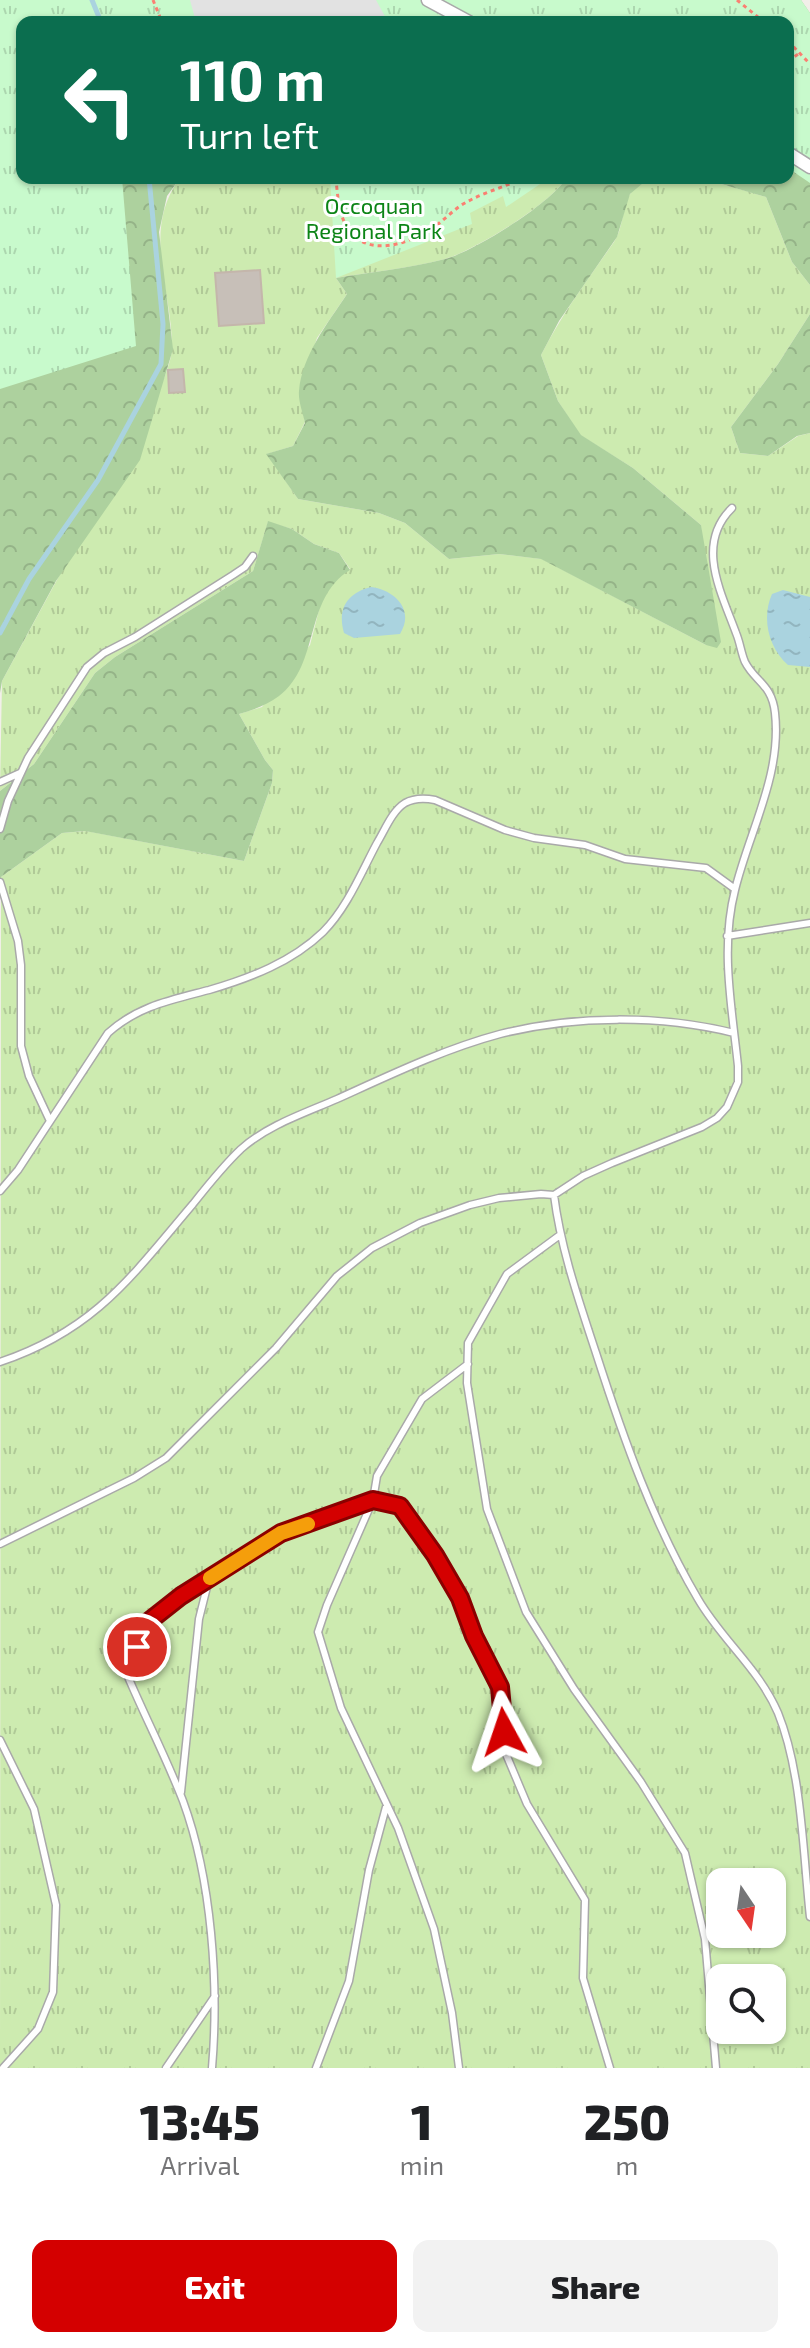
<!DOCTYPE html>
<html lang="en">
<head>
<meta charset="utf-8">
<style>
  body { margin:0; font-family:"Exo 2",sans-serif; background:#f2f2f2; color:#202124; height:100vh; display:flex; flex-direction:column; font-size:30px; white-space:nowrap }
  * { box-sizing:border-box; margin:0 }
  p { font-size:26px; color:#757577 }
  .icon { flex:none; width:44px; height:44px; fill:none; stroke:currentColor; stroke-width:2; stroke-linecap:round; stroke-linejoin:round }
  .map { position:relative; height:2068px; overflow:hidden }
  .sheet { display:flex; flex-direction:column; background:#fff; flex:1 }
  .sheet>* { flex:none }
  .hud { position:absolute; left:16px; top:16px; width:778px; height:168px; border-radius:16px; box-shadow:0 2px 6px #0004; background:#0b6e4f; color:#fff; overflow:hidden }
  .needle { width:52px; rotate:167deg }
  .controls { position:absolute; left:706px; top:1868px; display:grid; gap:16px }
  .controls a { display:grid; place-items:center; width:80px; height:80px; border-radius:16px; background:#fff; box-shadow:0 2px 6px #0004; font-size:40px }
  .pin { position:absolute; display:grid; place-items:center; width:68px; height:68px; color:#fff; margin:-34px; border:4px solid #fff; border-radius:50%; box-shadow:0 2px 8px #0007 }
  .me { position:absolute; width:88px; margin:-44px; rotate:355deg; stroke-linejoin:round; filter:drop-shadow(0 0 6px #0008) }
  .turn { display:flex; align-items:center; gap:28px; height:168px; padding:0 32px; font-size:36px }
  .turn .icon { width:104px; height:104px; stroke-width:2.5 }
  .turn b { display:block; font-size:56px; line-height:68px }
  .eta { display:flex; justify-content:space-evenly; align-items:center; height:136px; text-align:center }
  .eta b { font-size:48px; font-weight:800; line-height:56px }
  .cta { display:flex; gap:16px; margin-top:auto; padding:16px 32px }
  .cta a { flex:1; height:92px; border-radius:16px; background:#d40000; color:#fff; font-size:32px; font-weight:800; line-height:92px; text-align:center }
  .cta a+a { background:#f2f2f2; color:#202124 }
  .map>svg:first-child { display:block }
</style>
</head>
<body>
<div class="map">
<svg width="810" height="2068" viewBox="0 0 810 2068">
  <defs>
    <pattern id="grass-tufts" width="24" height="20" patternUnits="userSpaceOnUse" patternTransform="scale(2)"><rect width="24" height="20" fill="#cdebb0"/><path d="M3 7l-1-3M5 7V3M7 7l1-3M15 17l-1-3M17 17v-4M19 17l1-3" fill="none" stroke="#b0c997"/></pattern>
    <pattern id="forest-crowns" width="20" height="18" patternUnits="userSpaceOnUse" patternTransform="scale(2)"><rect width="20" height="18" fill="#add19e"/><path d="M2 6a3 3 0 1 1 6 0M12 15a3 3 0 1 1 6 0" fill="none" stroke="#95b388"/></pattern>
    <pattern id="park-tufts" width="24" height="20" patternUnits="userSpaceOnUse" patternTransform="scale(2)"><rect width="24" height="20" fill="#c8facc"/><path d="M3 7l-1-3M5 7V3M7 7l1-3M15 17l-1-3M17 17v-4M19 17l1-3" fill="none" stroke="#acd6af"/></pattern>
    <pattern id="water-ripples" width="26" height="14" patternUnits="userSpaceOnUse" patternTransform="scale(2)"><rect width="26" height="14" fill="#aad3df"/><path d="M2 4q2-2 4 0t4 0M15 11q2-2 4 0t4 0" fill="none" stroke="#92b5bf"/></pattern>
  </defs>
  <rect width="100%" height="100%" fill="#f2efe9"/>
  <path fill="url(#grass-tufts)" fill-rule="evenodd" d="M180 178H566C552 203 474 251 445 259 410 268 372 272 336 278L347 294 317 338 299 393 305 422 293 446 267 454 298 499 379 513 405 523 449 559 499 554 542 559 706 645 701 525 633 468 580 435 558 401 541 355C562 314 588 279 614 242 623 228 622 210 629 196 651 157 734 188 766 197L792 262 810 285V314L778 364 731 427 740 453 768 456 798 436 810 433V2068H0L1 877 62 833 86 831 244 861 272 783 273 770 265 760 239 714 262 707 310 645 321 602 328 589 337 578 350 569 339 553 314 544 292 529 268 522 253 571 115 657 95 673 34 764 0 791 2 681 158 394C163 380 172 361 172 347 172 289 141 230 180 178ZM720 1882H772V1934H720ZM720 1978H772V2030H720Z"/>
  <path fill="url(#forest-crowns)" d="M0 0 22 22V178H180L167 196 159 232 173 349 140 460 56 581 2 681 0 693Z
    M801 0 810 13V285L792 262 766 197 701 178H788V22Z
    M566 178H649L630 194 617 237 559 321 541 355 558 401 581 435 633 468 701 525 721 642 717 648 706 645 541 559 499 554 449 559 405 523 379 513 298 499 266 454 293 446 305 423C303 413 298 401 299 391 302 355 328 323 347 294L336 278C372 272 409 268 445 259 473 252 552 203 566 178Z
    M810 314V433L797 436 768 456 740 453 731 427 778 364Z
    M268 521 292 529 314 544 339 553 350 570C303 599 321 664 279 696 267 705 253 710 239 714L265 760 273 770 272 783 244 861 85 831 62 833 1 877 0 881V791L34 764 95 673 115 657 253 571Z"/>
  <path fill="url(#park-tufts)" d="M0 0H801L810 13V183L788 168V22H22V178H122L136 346 0 389Z
    M330 178H549L506 207 503 196 470 213 472 224 336 278Z"/>
  <path fill="#e2e2e2" d="M190 0H376L388 22H196Z"/>
  <path fill="url(#water-ripples)" d="M371 587C395 590 415 610 400 634L354 638 344 633C337 609 347 593 371 587Z
    M783 590 810 597V667L788 665C769 648 761 619 772 594Z"/>
  <g fill="none" stroke-linecap="round" stroke-linejoin="round">
    <path stroke="#aad3df" stroke-width="5" d="M92 0 101 22
      M0 633 29 579 98 480 161 364 163 324 149 178"/>
  </g>
  <path fill="#c7bfb8" stroke="#c4b6ab" stroke-width="2" d="M260 270 264 323 219 326 215 273Z
    M183 369 185 392 169 393 168 370Z"/>
  <g fill="none" stroke-linecap="round" stroke-linejoin="round">
    <g stroke="#a9a9a9" stroke-width="9">
      <path id="service" d="M0 782 20 773
        M0 829 8 801 28 758 87 667 104 653 135 637 233 575 245 567 253 556
        M0 882 18 941 21 965V1046L29 1076 50 1121
        M727 936 810 923
        M0 1191 18 1170 108 1033C138 1006 171 1000 209 990 250 978 292 962 323 932 347 908 361 873 377 843 385 830 392 811 405 803 414 798 425 798 435 800L505 830 534 838 585 845 625 859 706 868 735 889
        M554 1195C561 1250 579 1301 596 1353 623 1437 653 1523 698 1599 721 1639 760 1670 778 1713 802 1772 803 1854 810 1917
        M560 1235 507 1274 468 1343 467 1383 487 1509 526 1612 574 1689 641 1782 685 1853 705 1939 716 2068
        M0 1362C95 1330 131 1277 193 1204 208 1185 223 1166 241 1149 268 1125 305 1113 337 1099 390 1075 444 1049 500 1034 574 1015 661 1015 734 1033
        M468 1364 422 1399 377 1476 373 1500 400 1506 435 1555 460 1598 474 1636 500 1687 506 1754 527 1804 585 1900 583 1978 610 2068
        M373 1500 327 1605 318 1632 341 1708 398 1828 434 1929 452 2013 459 2068
        M0 1544 134 1478 166 1458 276 1348 337 1276 372 1248 420 1223 470 1205 499 1198 541 1194 554 1195 583 1176 612 1163 702 1127 717 1118 727 1107 738 1082V1066C732 1008 720 948 735 890 749 832 782 775 775 713 772 684 755 682 745 662 741 653 740 642 736 633 721 592 695 544 732 508
        M0 1740 34 1809 56 1905 53 1992 38 2029 3 2068
        M181 1792 199 1619 209 1579
        M166 2068 215 1996
        M212 2068C219 1985 212 1880 183 1801 166 1757 144 1715 126 1672L148 1622 181 1596 281 1533 373 1500
        M316 2068 349 1981 369 1870 386 1807"/>
    </g>
    <g stroke="#a9a9a9" stroke-width="15">
      <path id="minor" d="M428 0 469 22
        M788 153 810 167"/>
    </g>
    <path stroke="#fa8072" stroke-width="3" stroke-dasharray="4 4" stroke-linecap="butt" d="M153 0 162 22
      M737 0 764 22
      M788 41 810 64
      M788 61 800 53
      M336 178C337 192 339 215 347 227 366 258 406 245 431 229 441 223 450 213 460 206 480 193 503 188 523 178"/>
    <use href="#service" stroke="#fff" stroke-width="6"/>
    <use href="#minor" stroke="#fff" stroke-width="12"/>
  </g>
  <g fill="none" stroke-linecap="round" stroke-linejoin="round">
    <g stroke="#8a0000" stroke-width="20">
      <path id="route" d="M137 1647 148 1622 181 1596 281 1533 373 1500 400 1506 435 1555 460 1598 474 1636 500 1687 504 1732"/>
    </g>
    <use href="#route" stroke="#d40000" stroke-width="14"/>
    <path stroke="#f59e0b" stroke-width="14" d="M210 1578 281 1533 308 1524"/>
  </g>
  <g text-anchor="middle" stroke-width="6" stroke-linejoin="round" paint-order="stroke">
    <g font-size="22" fill="#0c8416" stroke="#fff">
      <text x="374" y="214">Occoquan<tspan x="374" dy="25">Regional Park</tspan></text>
    </g>
  </g>
</svg>
<div class="controls">
<a><svg class="needle" viewBox="-14 -14 28 28"><path d="M0-13l5 13h-10z" fill="#e53935"/><path d="M0 13l5-13h-10z" fill="#757577"/></svg></a>
<a><svg class="icon" aria-label="search" viewBox="0 0 24 24"><circle cx="10" cy="10" r="6"/><path d="M15 15l6 6"/></svg></a>
</div>
<div class="pin" style="left:137px;top:1647px;background:#d93025"><svg class="icon" aria-label="arrive" viewBox="0 0 24 24"><path d="M6 21V4h12l-3 4 3 4H6"/></svg></div>
<svg class="me" style="left:504px;top:1732px" viewBox="-20 -20 40 40"><path d="M0-17L14 15 0 8-14 15z" fill="#d40000" stroke="#fff" stroke-width="4"/></svg>
<div class="hud">
<div class="turn"><svg class="icon" aria-label="left" viewBox="0 0 24 24"><path d="M17 20v-9H6M10 6l-5 5 5 5"/></svg><div><b>110 m</b>Turn left</div></div>
</div>
</div>
<section class="sheet">
<div class="eta">
<div><b>13:45</b><p>Arrival</p></div>
<div><b>1</b><p>min</p></div>
<div><b>250</b><p>m</p></div>
</div>
<div class="cta"><a>Exit</a><a>Share</a></div>
</section>
</body>
</html>
